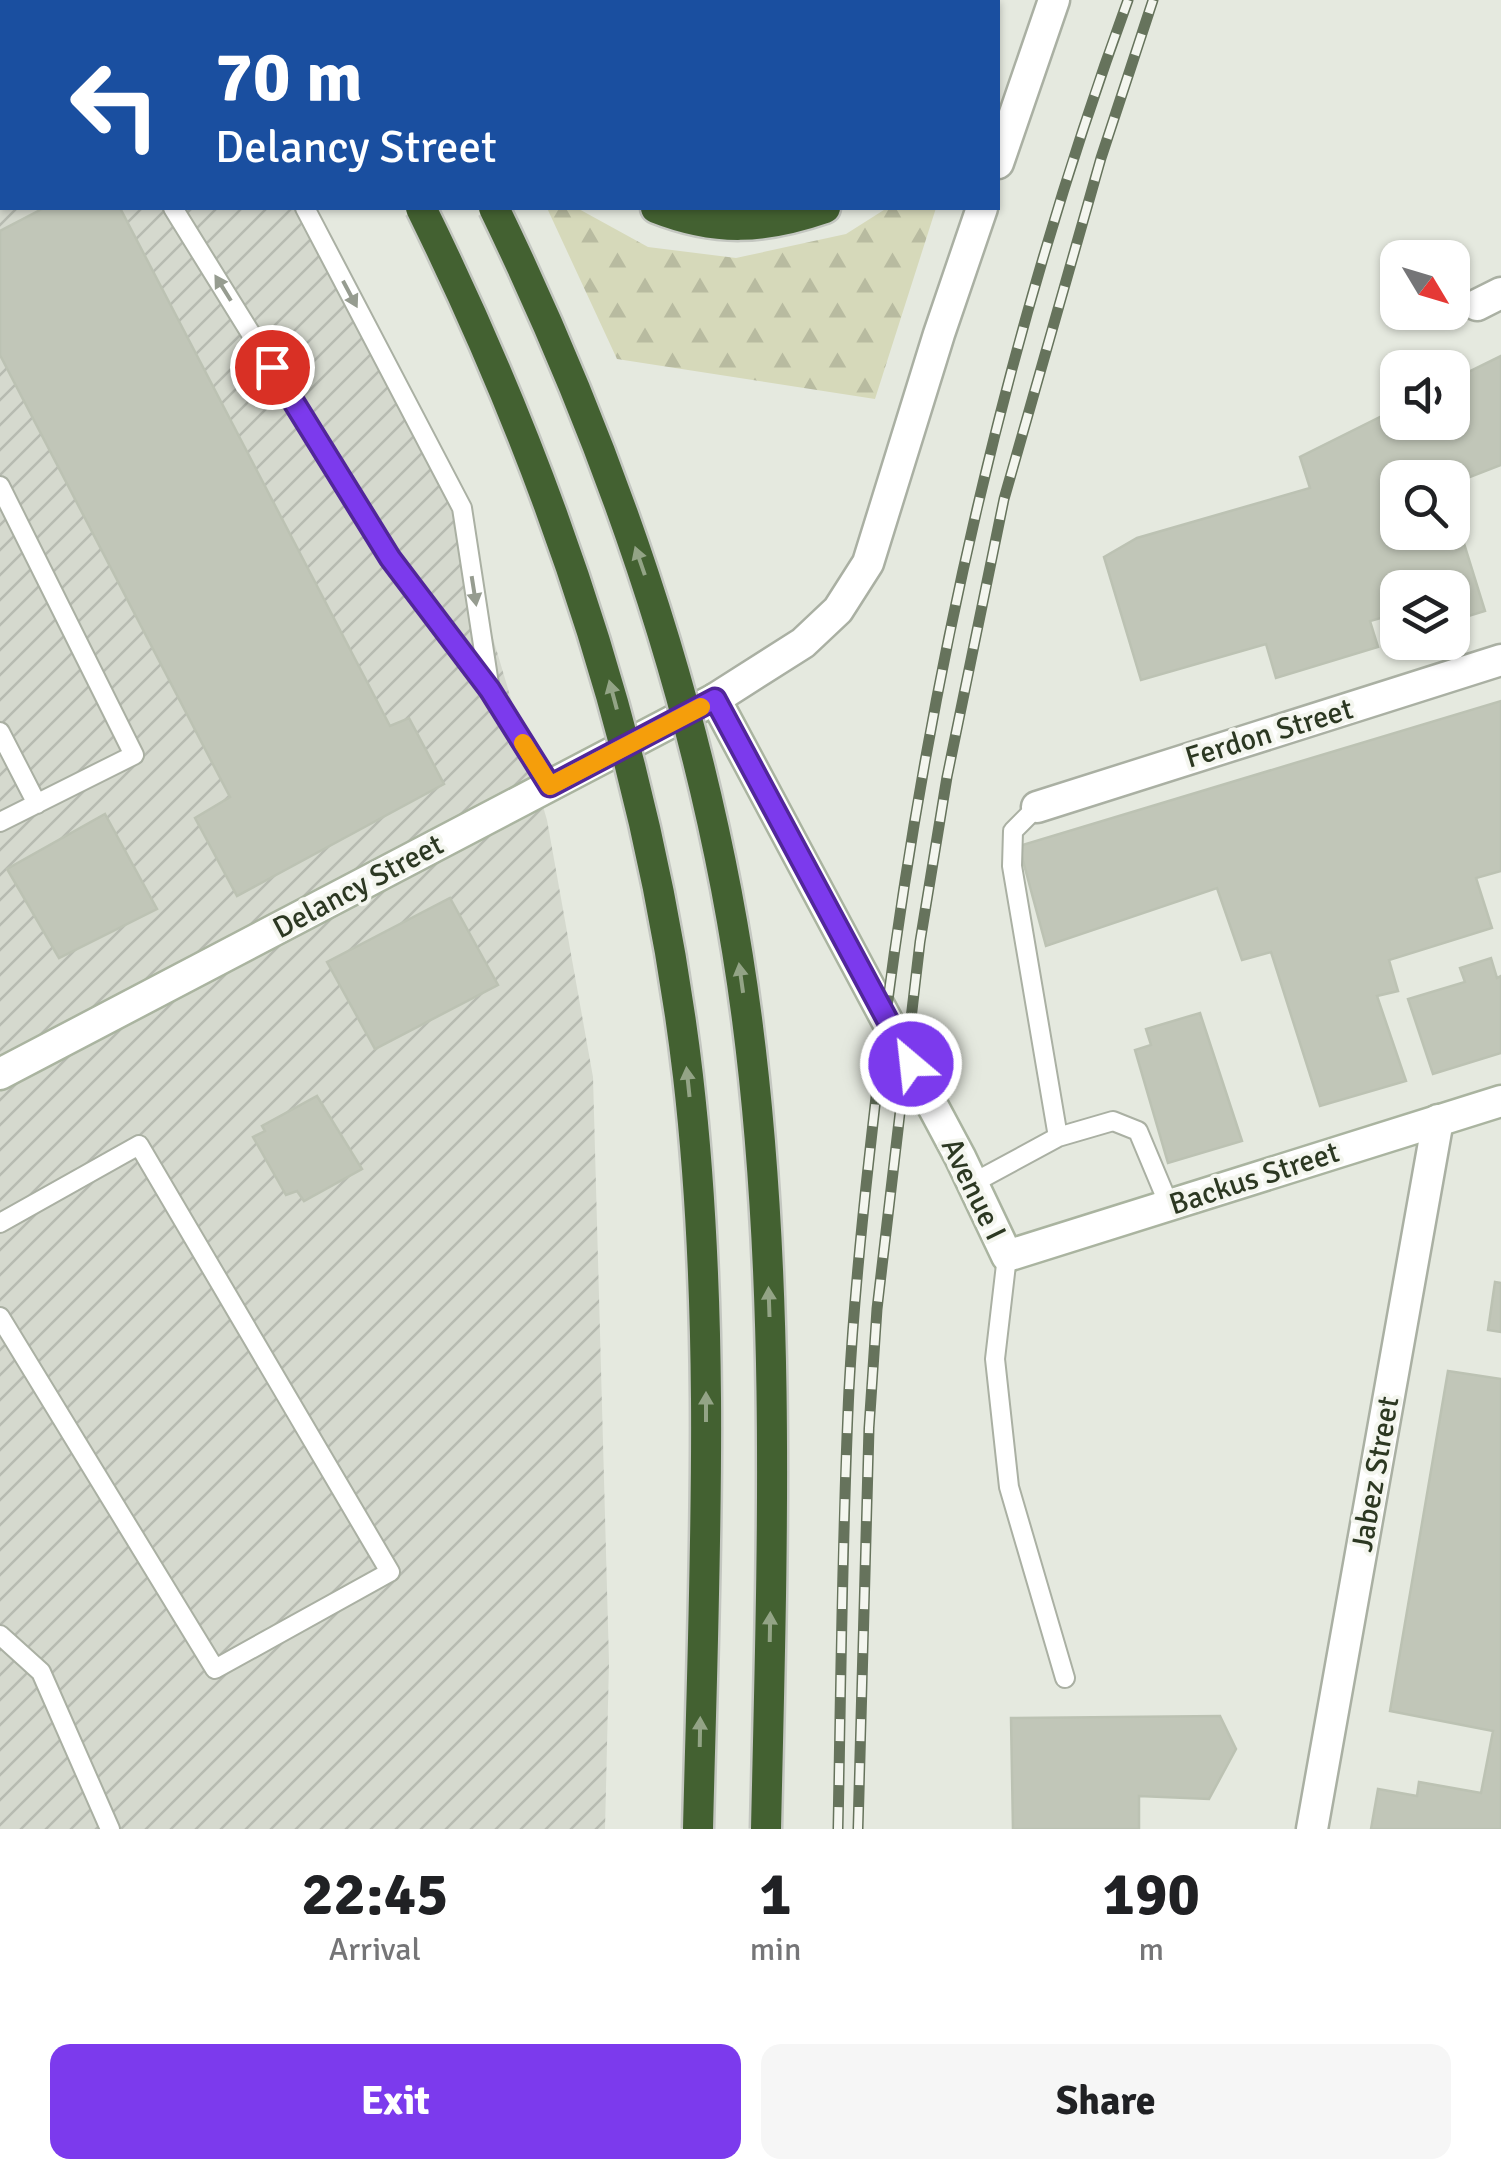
<!DOCTYPE html>
<html lang="en">
<head>
<meta charset="utf-8">
<style>
  body { margin:0; font-family:Signika,sans-serif; background:#f6f6f6; color:#202124; height:100vh; display:flex; flex-direction:column; font-size:38px; white-space:nowrap }
  * { box-sizing:border-box; margin:0 }
  p { font-size:32px; color:#757577 }
  .icon { flex:none; width:55px; height:55px; fill:none; stroke:currentColor; stroke-width:2; stroke-linecap:round; stroke-linejoin:round }
  .map { position:relative; height:1829px; overflow:hidden }
  .sheet { display:flex; flex-direction:column; background:#fff; flex:1 }
  .sheet>* { flex:none }
  .top-card { position:absolute; left:0px; top:0px; width:1000px; height:210px; box-shadow:0 2px 8px #0004; background:#1a4fa0; color:#fff; overflow:hidden }
  .needle { width:65px; rotate:128deg }
  .tools { position:absolute; left:1380px; top:240px; display:grid; gap:20px }
  .tools a { display:grid; place-items:center; width:90px; height:90px; border-radius:20px; background:#fff; box-shadow:0 2px 8px #0004; font-size:50px }
  .pin { position:absolute; display:grid; place-items:center; width:85px; height:85px; color:#fff; margin:-42px; border:5px solid #fff; border-radius:50%; box-shadow:0 2px 10px #0007 }
  .me { position:absolute; width:110px; margin:-55px; rotate:332deg; stroke-linejoin:round; filter:drop-shadow(0 0 8px #0008) }
  .turn { display:flex; align-items:center; gap:35px; height:210px; padding:0 50px; font-size:45px }
  .turn .icon { width:130px; height:130px; stroke-width:2.5 }
  .turn b { display:block; font-size:70px; line-height:85px }
  .eta { display:flex; justify-content:space-evenly; align-items:center; height:170px; text-align:center }
  .eta b { font-size:60px; font-weight:800; line-height:70px }
  .primary-button { display:flex; gap:20px; margin-top:auto; padding:20px 50px }
  .primary-button a { flex:1; height:115px; border-radius:20px; background:#7c3aed; color:#fff; font-size:40px; font-weight:800; line-height:115px; text-align:center }
  .primary-button a+a { background:#f6f6f6; color:#202124 }
  .map>svg:first-child { display:block }
</style>
</head>
<body>
<div class="map">
<svg width="1501" height="1829" viewBox="0 0 1501 1829">
  <defs>
    <pattern id="industrial-furrows" width="10" height="10" patternUnits="userSpaceOnUse" patternTransform="scale(2.5)"><rect width="10" height="10" fill="#d5d9ce"/><path d="M-1 1l2-2M0 10L10 0M9 11l2-2" fill="none" stroke="#b7bbb1"/></pattern>
    <pattern id="forest-firs" width="22" height="20" patternUnits="userSpaceOnUse" patternTransform="scale(2.5)"><rect width="22" height="20" fill="#d6d9ba"/><path d="M5 1l3.5 6h-7zM16 11l3.5 6h-7z" fill="#b8bba0"/></pattern>
  </defs>
  <rect width="100%" height="100%" fill="#e5e9df"/>
  <path fill="url(#industrial-furrows)" d="M0 0H206L208 2H2V208H312L462 534 547 820 593 1077 609 1662 605 1829H0Z"/>
  <path fill="url(#forest-firs)" d="M490 0H902L492 2Z
    M547 208H577L648 247 736 258 846 234 887 208H936L875 399 617 359Z"/>
  <path fill="#c1c6b8" stroke="#bcc2b3" stroke-width="2.5" d="M44 208H120L390 726 409 718 444 784 237 896 195 818 230 797 0 355V231Z
    M1501 356V465L1452 484V478H1398V532H1452V505L1485 611 1452 621V588H1398V613L1370 621 1378 647 1276 678 1266 644 1141 680 1104 557 1137 538 1310 488 1300 457 1398 408V422H1452V380Z
    M1501 701V871L1476 878 1492 928 1389 960 1398 991 1377 996 1406 1081 1320 1106 1271 952 1242 960 1217 888 1046 946 1019 846Z
    M105 814 157 909 59 958 7 869Z
    M450 898 498 985 375 1049 327 962Z
    M1491 958 1497 978 1501 976V1053L1433 1074 1408 999 1465 982 1460 968Z
    M1200 1013 1242 1141 1168 1163 1135 1050 1151 1045 1146 1029Z
    M317 1096 362 1169 304 1201 297 1191 286 1195 253 1137 265 1131 262 1126Z
    M1495 1282 1501 1283V1332L1488 1330Z
    M1448 1371 1501 1379V1829H1371L1378 1789 1417 1796 1419 1782 1481 1793 1493 1731 1390 1711Z
    M1220 1716 1236 1749 1209 1799 1139 1796V1829H1013L1011 1718Z"/>
  <g fill="none" stroke-linecap="round" stroke-linejoin="round">
    <g stroke="#aab0a3" stroke-width="22">
      <path id="lane" d="M0 199 2 198
        M173 208 390 558 490 689 550 786
        M305 208 462 508 489 684
        M0 486 134 755 0 822
        M0 732 37 804
        M1037 807 1013 831 1012 866 1058 1137 1113 1121 1138 1131 1169 1205
        M973 1183 1058 1137
        M0 1223 139 1145 390 1572 215 1669 0 1317
        M1007 1256 995 1359 1009 1487 1065 1678
        M0 1635 41 1672 110 1829"/>
    </g>
    <g stroke="#aab0a3" stroke-width="35">
      <path id="street" d="M998 163 1054 0
        M1477 305 1501 293
        M715 699 803 643 838 610 868 563 939 334 982 208
        M1037 807 1501 660
        M1312 1829 1438 1120"/>
    </g>
    <g stroke="#aab4a0" stroke-width="35">
      <path id="secondary" d="M105 2 110 0
        M0 3 5 0
        M0 57 2 56
        M0 1074 715 699 960 1157 1007 1256 1501 1101"/>
    </g>
    <g stroke="#c4c7c1" stroke-width="35">
      <path id="highway" d="M313 0 314 2
        M387 0 389 2
        M429 0 431 2
        M969 2 970 0
        M656 208C717 232 764 229 825 208"/>
    </g>
    <use href="#lane" stroke="#fff" stroke-width="18"/>
    <use href="#street" stroke="#fff" stroke-width="30"/>
    <use href="#secondary" stroke="#fff" stroke-width="30"/>
    <use href="#highway" stroke="#436131" stroke-width="30"/>
    <g stroke="#66735c" stroke-width="11">
      <path id="rail" d="M838 1829C841 1683 842 1536 849 1389 855 1278 868 1165 881 1054 925 696 1004 339 1128 0
        M858 1829 869 1428 877 1309 920 942 947 777 1004 499 1101 158 1153 0"/>
    </g>
    <use href="#rail" stroke="#f4f6ef" stroke-width="8" stroke-dasharray="22" stroke-linecap="butt"/>
    <g stroke="#c4c7c1" stroke-width="35" stroke-linecap="butt">
      <path id="highway-bridge" d="M421 208C556 482 652 771 688 1076 717 1326 704 1578 698 1829
        M494 208C618 464 710 735 747 1019 782 1287 772 1559 766 1829"/>
    </g>
    <use href="#highway-bridge" stroke="#436131" stroke-width="30"/>
  </g>
  <defs><path id="oneway-solid" d="M-6-.8H1V-3.2L6.5 0L1 3.2V.8H-6Z" transform="scale(2.5)"/></defs>
  <g fill="#969c90">
    <use href="#oneway-solid" transform="translate(223 288) rotate(-122)"/>
    <use href="#oneway-solid" transform="translate(350 294) rotate(62)"/>
    <use href="#oneway-solid" transform="translate(474 591) rotate(81)"/>
  </g>
  <g fill="#93a486">
    <use href="#oneway-solid" transform="translate(640 561) rotate(-109)"/>
    <use href="#oneway-solid" transform="translate(613 695) rotate(-105)"/>
    <use href="#oneway-solid" transform="translate(741 978) rotate(-98)"/>
    <use href="#oneway-solid" transform="translate(688 1082) rotate(-96)"/>
    <use href="#oneway-solid" transform="translate(769 1302) rotate(-92)"/>
    <use href="#oneway-solid" transform="translate(706 1407) rotate(-90)"/>
    <use href="#oneway-solid" transform="translate(770 1627) rotate(-89)"/>
    <use href="#oneway-solid" transform="translate(700 1732) rotate(-89)"/>
  </g>
  <g fill="none" stroke-linecap="round" stroke-linejoin="round">
    <g stroke="#51269a" stroke-width="25">
      <path id="route" d="M272 367 390 558 490 690 550 786 715 699 911 1064"/>
    </g>
    <use href="#route" stroke="#7c3aed" stroke-width="18"/>
    <path stroke="#f59e0b" stroke-width="18" d="M523 743 550 786 701 707"/>
  </g>
  <g text-anchor="middle" stroke-width="8" stroke-linejoin="round" paint-order="stroke">
    <g font-size="30" fill="#2c3822" stroke="#f4f6ef">
      <text transform="translate(1269 733) rotate(-17)" y="10">Ferdon Street</text>
      <text transform="translate(358 886) rotate(-28)" y="10">Delancy Street</text>
      <text transform="translate(1254 1178) rotate(-18)" y="10">Backus Street</text>
      <text transform="translate(974 1189) rotate(64)" y="10">Avenue I</text>
      <text transform="translate(1375 1474) rotate(-80)" y="10">Jabez Street</text>
    </g>
  </g>
</svg>
<div class="tools">
<a><svg class="needle" viewBox="-14 -14 28 28"><path d="M0-13l5 13h-10z" fill="#e53935"/><path d="M0 13l5-13h-10z" fill="#757577"/></svg></a>
<a><svg class="icon" aria-label="sound" viewBox="0 0 24 24"><path d="M4 9h4l5-4v14l-5-4H4zM17 9q2 3 0 6"/></svg></a>
<a><svg class="icon" aria-label="search" viewBox="0 0 24 24"><circle cx="10" cy="10" r="6"/><path d="M15 15l6 6"/></svg></a>
<a><svg class="icon" aria-label="layers" viewBox="0 0 24 24"><path d="M12 4l9 5-9 5-9-5zM3 14l9 5 9-5"/></svg></a>
</div>
<div class="pin" style="left:272px;top:367px;background:#d93025"><svg class="icon" aria-label="arrive" viewBox="0 0 24 24"><path d="M6 21V4h12l-3 4 3 4H6"/></svg></div>
<svg class="me" style="left:911px;top:1064px" viewBox="-20 -20 40 40"><circle r="17" fill="#7c3aed" stroke="#fff" stroke-width="3"/><path d="M0-11L8 9 0 5-8 9z" fill="#fff"/></svg>
<div class="top-card">
<div class="turn"><svg class="icon" aria-label="left" viewBox="0 0 24 24"><path d="M17 20v-9H6M10 6l-5 5 5 5"/></svg><div><b>70 m</b>Delancy Street</div></div>
</div>
</div>
<section class="sheet">
<div class="eta">
<div><b>22:45</b><p>Arrival</p></div>
<div><b>1</b><p>min</p></div>
<div><b>190</b><p>m</p></div>
</div>
<div class="primary-button"><a>Exit</a><a>Share</a></div>
</section>
</body>
</html>
